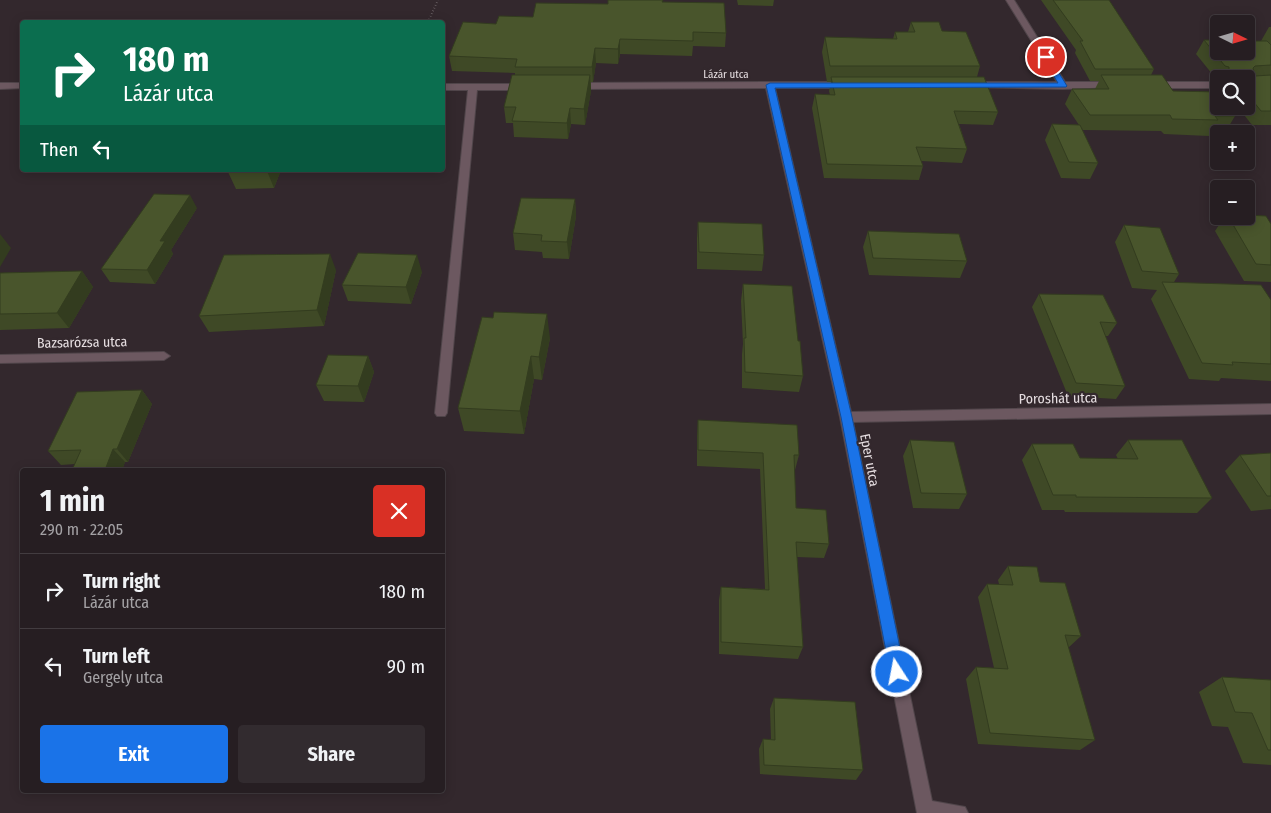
<!DOCTYPE html>
<html lang="en">
<head>
<meta charset="utf-8">
<style>
  body { margin:0; font-family:"Fira Sans Condensed",sans-serif; background:#322b2f; color:#f1f3f6; height:100vh; display:flex; flex-direction:column; font-size:19px; white-space:nowrap }
  * { box-sizing:border-box; margin:0 }
  p { font-size:16px; color:#a4a2a5 }
  .icon { flex:none; width:28px; height:28px; fill:none; stroke:currentColor; stroke-width:2; stroke-linecap:round; stroke-linejoin:round }
  .map { position:relative; flex:1; overflow:hidden }
  .panel { position:absolute; left:20px; top:468px; width:425px; height:325px; display:flex; flex-direction:column; background:#261e22; border-radius:5px; box-shadow:0 2px 12px #0003,0 0 0 1px #423c40 }
  .panel>* { flex:none }
  .top-card { position:absolute; left:20px; top:20px; width:425px; height:152px; border-radius:5px; box-shadow:0 2px 12px #0003,0 0 0 1px #423c40; background:#0b6e4f; color:#fff; overflow:hidden }
  .needle { width:32px; rotate:95deg }
  .tools { position:absolute; left:1210px; top:15px; display:grid; gap:10px }
  .tools a { display:grid; place-items:center; width:45px; height:45px; border-radius:5px; background:#261e22; box-shadow:0 2px 12px #0003,0 0 0 1px #423c40; font-size:25px }
  .pin { position:absolute; display:grid; place-items:center; width:42px; height:42px; color:#fff; margin:-21px; border:2px solid #fff; border-radius:50%; box-shadow:0 1px 5px #0007 }
  .me { position:absolute; width:55px; margin:-28px; rotate:349deg; stroke-linejoin:round; filter:drop-shadow(0 0 4px #0008) }
  .turn { display:flex; align-items:center; gap:18px; height:105px; padding:0 20px; font-size:22px }
  .turn .icon { width:65px; height:65px; stroke-width:2.5 }
  .turn b { display:block; font-size:35px; line-height:42px }
  .then { display:flex; align-items:center; height:48px; padding:0 20px; background:#0003; gap:10px; font-size:19px }
  .round { display:grid; place-items:center; flex:none; width:52px; height:52px; border-radius:5px; background:#322b2f }
  .headline { display:flex; align-items:center; justify-content:space-between; height:85px; padding:0 20px }
  h1 { font-size:30px; font-weight:700; line-height:38px }
  .action { display:flex; gap:10px; margin-top:auto; padding:10px 20px }
  .action a { flex:1; height:58px; border-radius:5px; background:#1a73e8; color:#fff; font-size:20px; font-weight:700; line-height:58px; text-align:center }
  .action a+a { background:#322b2f; color:#f1f3f6 }
  ul { padding:0; list-style:none }
  li { display:flex; align-items:center; gap:15px; height:75px; padding:0 20px; border-top:1px solid #423c40 }
  li div { flex:1 }
  li b { display:block; font-size:19px }
  li em { font-style:normal }
  .map>svg:first-child { display:block }
</style>
</head>
<body>
<div class="map">
<svg width="1271" height="813" viewBox="0 0 1271 813">
  <rect width="100%" height="100%" fill="#33282d"/>
  <g fill="none" stroke-linecap="round" stroke-linejoin="round">
    <g stroke="#50454a" stroke-width="2">
      <path id="minor" d="M1006 0H1014L1065 82H1114L1118 85 1117 87 1063 89 968 87 967 85 971 82H1057Z
        M770 82H846L850 85 846 88H775L851 412 1271 404V414L853 422 932 801 965 807 968 813H917L840 417 766 88 574 89 570 86 574 83Z
        M1219 82V88H1154L1150 85 1154 82Z
        M0 83H22V88L0 89Z
        M442 84H526L530 87 526 90H477L447 413 445 416H437L435 413 468 90H442Z
        M164 352 170 356 164 360 0 363V355Z"/>
    </g>
    <path stroke="#7d7478" stroke-width="2" stroke-dasharray="0.5 2.5" stroke-linecap="butt" d="M428 22 438 0"/>
    <use href="#minor" fill="#6c5860" fill-rule="evenodd"/>
  </g>
  <path fill="#3f4926" d="M737 0H774L773 6 738 5Z
    M1041 0H1109L1154 69 1151 75 1173 91 1235 116 1226 131H1211L1209 136 1164 134 1161 131 1083 130 1081 127 1098 163 1090 179 1061 178 1045 140 1052 124 1079 125 1065 104 1072 89H1095L1099 81H1090L1075 53 1076 50Z
    M663 2 726 33 725 47 693 46 692 56 620 54 618 64 596 63 593 82H591V91L585 125 571 124 568 139 514 137 513 123H506L504 107 515 75V73L452 71 449 56 496 24 608 4Z
    M911 22 942 31 980 66 977 77 998 112 993 125 959 124 967 149 962 163 921 161 923 166 919 180 824 178 812 108 815 94 830 95 829 91 831 82H827L822 52 825 37 893 39 895 32H908Z
    M1269 27H1271V125H1252L1237 106H1246V79H1219V80H1217L1196 54 1204 40 1261 41Z
    M281 170 274 188 236 189 228 172Z
    M575 199 576 216 569 259 543 258 542 252 515 250 513 233Z
    M197 208 171 250 173 254 155 284 110 282 101 269Z
    M1225 216H1246L1271 224V282L1244 281 1215 231Z
    M698 222 764 255 762 271 697 269V238Z
    M1124 225 1179 274 1174 282 1271 300V381L1221 378 1219 381 1189 379 1151 299 1157 290 1132 288 1115 242Z
    M868 231 967 261 960 278 869 275 863 247Z
    M336 270 324 326 209 332 199 316Z
    M82 271 93 287 69 328 0 330V273Z
    M422 272 411 304 348 301 342 285Z
    M743 284 798 341 803 376 799 392 742 388V354L743 344 741 301Z
    M1039 294 1117 323 1108 336H1105L1125 386 1116 399 1068 396 1032 307Z
    M550 338 542 380 534 379 524 434 464 431 458 408Z
    M368 356 374 372 364 402 324 401 316 385Z
    M142 390 152 404 128 462H125L122 470H72L75 464 61 465 48 451Z
    M698 420 799 455 795 470H794L796 508 829 544 824 558 797 557 803 647 798 659 719 654V600L721 587 765 589 760 469 697 466V436Z
    M910 440 967 494 959 509 913 508 903 456Z
    M1128 440 1212 498 1197 513 1065 512 1064 510H1042L1022 460 1032 444 1080 458 1118 459 1116 455Z
    M1271 453V509L1251 511 1225 471 1240 455Z
    M1008 566 1040 582 1081 636 1068 648 1095 740 1080 750 978 744 966 679 976 667 994 668 978 597 987 584H999L998 580Z
    M1222 677 1271 680V765L1243 763 1228 727 1212 726 1199 692Z
    M774 698 863 770 856 780 760 774 759 749 763 739H771L770 709Z"/>
  <path fill="#333c1f" d="M620 39V54L618 64V49Z
    M595 48 596 63 593 82 592 67Z
    M590 75 591 91 585 125 584 109Z
    M570 108 571 124 568 139 567 123Z
    M268 170H281L274 188 267 171Z
    M190 195 197 208 171 250 173 254 155 284 147 270 160 241Z
    M575 199 576 216 569 259 567 242Z
    M0 234 11 248 0 267Z
    M330 254 336 270 324 326 317 310Z
    M417 255 422 272 411 304 406 287Z
    M82 271 93 287 69 328 57 313Z
    M547 314 550 338 542 380 539 357Z
    M368 356 374 372 364 402 358 386Z
    M531 356 534 379 524 434 520 411Z
    M142 390 152 404 128 462 117 449Z
    M113 449 125 462 122 470H105Z"/>
  <path fill="#49552c" stroke="#333c1f" d="M608 0H663L662 2 724 3 726 33 693 32V41L620 39 618 49 595 48 592 67H515L517 59 449 56 463 22 496 24 499 16 533 17 536 3 608 4Z
    M1053 0H1109L1154 69H1095L1080 41H1083Z
    M911 22H939L942 31 966 32 980 66H830L825 37 897 39 895 32H915Z
    M1204 40H1219V51H1246V41H1267L1271 45V65L1255 66 1253 68 1255 76 1271 75V111H1261L1246 92V79H1235L1229 71V67L1225 66Z
    M512 75H590L584 109 570 108 567 123 512 121 516 107H504Z
    M1101 75H1162L1173 91 1219 92V106H1235V116H1215L1218 120 1172 119 1170 115H1090L1072 89H1109Z
    M831 77H984L998 112 954 111 967 149 916 147 923 166 827 164 815 94 835 95Z
    M1052 124 1080 125 1098 163 1069 162Z
    M229 170H268L267 171 228 172Z
    M154 194 190 195 160 241H165L147 270 101 269Z
    M521 198 575 199 567 242 541 241 542 235 513 233Z
    M1246 215 1266 216 1271 224V265L1256 264 1228 216H1246Z
    M698 222 762 224 764 255 699 252Z
    M1124 225 1160 228 1179 274 1142 271Z
    M868 231 959 234 967 261 873 258Z
    M358 253 417 255 406 287 342 285Z
    M330 254 317 310 199 316 224 255Z
    M82 271 57 313 0 314V273Z
    M1162 282 1261 285 1271 300V364L1232 362 1233 365 1202 363Z
    M743 284 792 286 798 341H800L803 376 745 372 744 338H746Z
    M1039 294 1103 295 1117 323 1100 322 1125 386 1076 383Z
    M494 312 547 314 539 357 531 356 520 411 458 408 482 317 493 318Z
    M328 355 368 356 358 386 316 385Z
    M142 390 117 449H113L105 470H72L81 450 48 451 77 392Z
    M698 420 797 425 799 455H794L796 508 826 510 829 544 796 542 803 647 721 642V587L769 590 763 453 698 450Z
    M910 440 954 442 967 494 921 493Z
    M1128 440H1182L1212 498 1076 497V495H1053L1032 444H1073L1080 458 1138 459Z
    M1271 453V496H1267L1240 455Z
    M1008 566 1037 567 1040 582 1065 583 1081 636 1065 635 1095 740 990 733 976 667 1008 669 987 584 1013 585Z
    M1222 677 1271 680V750H1268L1252 713 1235 712Z
    M774 698 855 702 863 770 764 765 763 739 775 740Z"/>
  <path fill="#1a73e8" stroke="#114b97" d="M1043 55H1048L1067 86 1066 87 775 88 852 417 905 672 902 677 897 679 892 677 890 672 841 417 766 85 770 83H1058L1042 57Z"/>
  <g text-anchor="middle" stroke-width="4.5" stroke-linejoin="round" paint-order="stroke">
    <g font-size="11" fill="#e6dee1" stroke="#33282d">
      <text x="726" y="78">Lázár utca</text>
    </g>
    <g font-size="14" fill="#e6dee1" stroke="#33282d">
      <text transform="translate(82 342) rotate(-1)" y="5">Bazsarózsa utca</text>
      <text transform="translate(1058 398) rotate(-1)" y="5">Poroshát utca</text>
      <text transform="translate(870 460) rotate(79)" y="5">Eper utca</text>
    </g>
  </g>
</svg>
<div class="tools">
<a><svg class="needle" viewBox="-14 -14 28 28"><path d="M0-13l5 13h-10z" fill="#e53935"/><path d="M0 13l5-13h-10z" fill="#a4a2a5"/></svg></a>
<a><svg class="icon" aria-label="search" viewBox="0 0 24 24"><circle cx="10" cy="10" r="6"/><path d="M15 15l6 6"/></svg></a>
<a>+</a>
<a>−</a>
</div>
<div class="pin" style="left:1046px;top:57px;background:#d93025"><svg class="icon" aria-label="arrive" viewBox="0 0 24 24"><path d="M6 21V4h12l-3 4 3 4H6"/></svg></div>
<svg class="me" style="left:897px;top:672px" viewBox="-20 -20 40 40"><circle r="17" fill="#1a73e8" stroke="#fff" stroke-width="3"/><path d="M0-11L8 9 0 5-8 9z" fill="#fff"/></svg>
<div class="top-card">
<div class="turn"><svg class="icon" aria-label="right" viewBox="0 0 24 24"><path d="M7 20v-9h11M14 6l5 5-5 5"/></svg><div><b>180 m</b>Lázár utca</div></div>
<div class="then">Then<svg class="icon" aria-label="left" viewBox="0 0 24 24"><path d="M17 20v-9H6M10 6l-5 5 5 5"/></svg></div>
</div>
<section class="panel">
<div class="headline"><div><h1>1 min</h1><p>290 m · 22:05</p></div><a class="round" style="background:#d93025;color:#fff"><svg class="icon" aria-label="close" viewBox="0 0 24 24"><path d="M6 6l12 12M18 6L6 18"/></svg></a></div>
<ul>
<li><svg class="icon" aria-label="right" viewBox="0 0 24 24"><path d="M7 20v-9h11M14 6l5 5-5 5"/></svg><div><b>Turn right</b><p>Lázár utca</p></div><em>180 m</em></li>
<li><svg class="icon" aria-label="left" viewBox="0 0 24 24"><path d="M17 20v-9H6M10 6l-5 5 5 5"/></svg><div><b>Turn left</b><p>Gergely utca</p></div><em>90 m</em></li>
</ul>
<div class="action"><a>Exit</a><a>Share</a></div>
</section>
</div>
</body>
</html>
